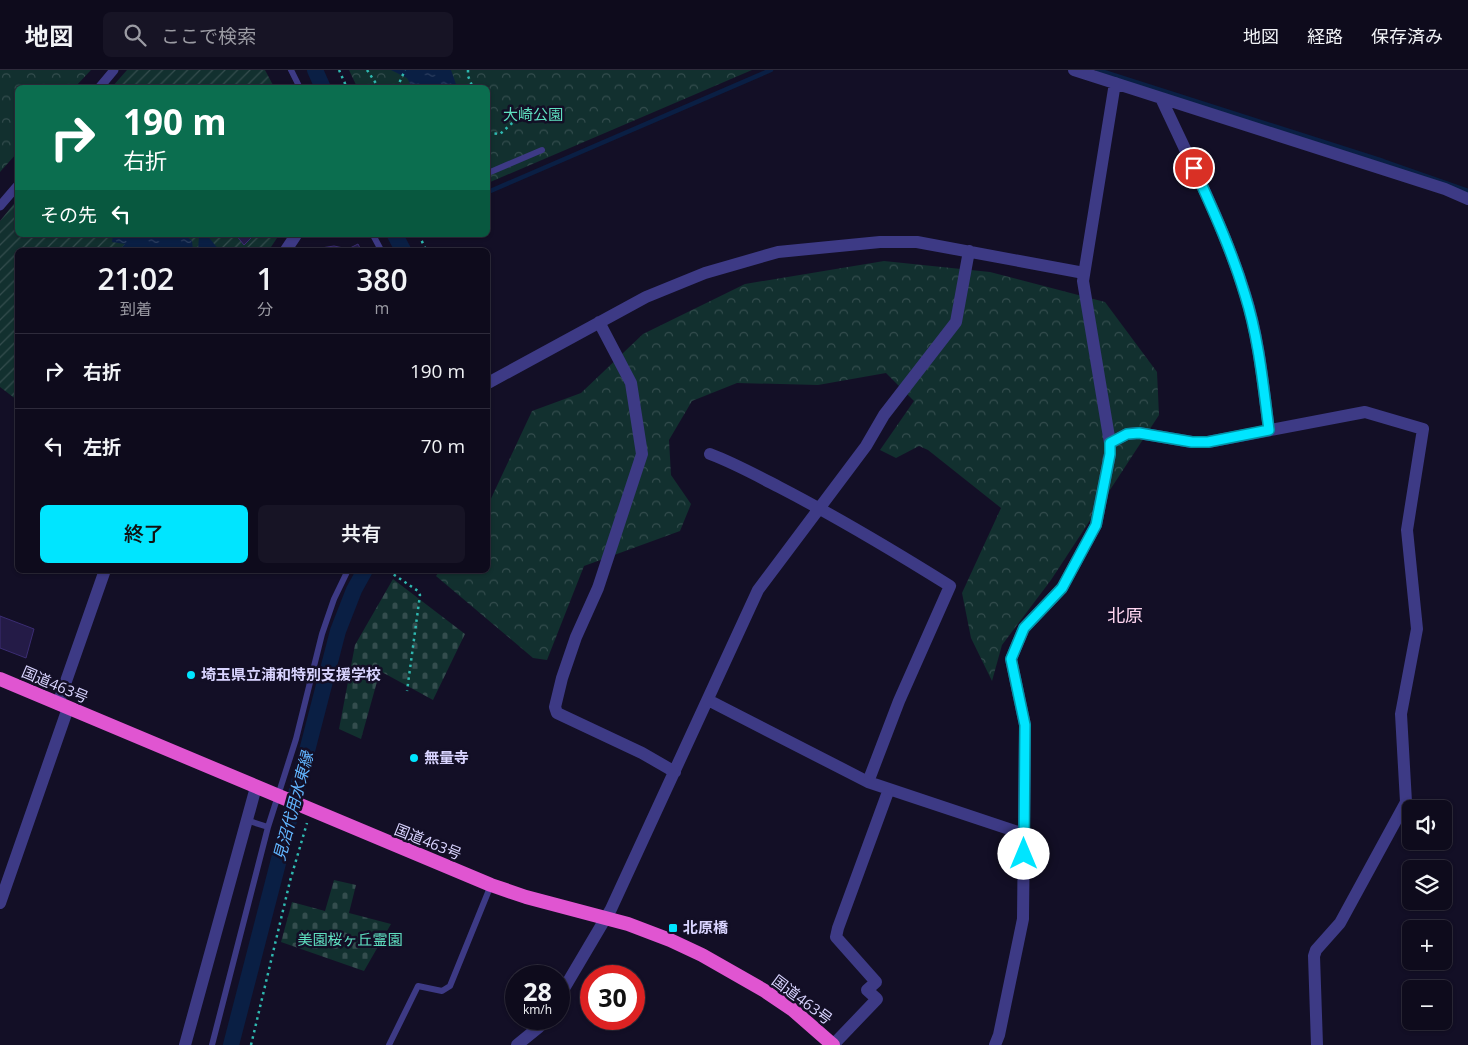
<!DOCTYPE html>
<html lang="ja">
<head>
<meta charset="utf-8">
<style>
  body { margin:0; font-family:"Open Sans","Noto Sans JP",sans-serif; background:#171425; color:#f1f3f6; height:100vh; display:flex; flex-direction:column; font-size:19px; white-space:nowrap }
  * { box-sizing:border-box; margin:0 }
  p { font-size:16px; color:#9b9ba3 }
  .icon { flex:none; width:28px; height:28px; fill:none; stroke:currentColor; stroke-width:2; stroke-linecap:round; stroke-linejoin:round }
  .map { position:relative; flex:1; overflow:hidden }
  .details { position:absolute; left:15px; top:178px; width:475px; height:325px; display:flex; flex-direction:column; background:#0e0b1c; border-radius:8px; box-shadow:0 1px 4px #0004,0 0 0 1px #2e2b3b }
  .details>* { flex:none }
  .guide { position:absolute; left:15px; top:15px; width:475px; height:152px; border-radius:8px; box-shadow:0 1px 4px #0004,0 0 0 1px #2e2b3b; background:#0b6e4f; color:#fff; overflow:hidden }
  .tools { position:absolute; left:1402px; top:730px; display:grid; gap:10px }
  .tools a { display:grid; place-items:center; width:50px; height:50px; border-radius:8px; background:#0e0b1c; box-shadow:0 1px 4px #0004,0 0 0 1px #2e2b3b; font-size:25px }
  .speed { position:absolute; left:505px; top:895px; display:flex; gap:10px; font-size:25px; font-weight:700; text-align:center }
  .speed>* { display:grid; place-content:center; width:65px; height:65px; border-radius:50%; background:#0e0b1c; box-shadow:0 1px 4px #0004,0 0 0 1px #2e2b3b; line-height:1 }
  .speed small { font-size:12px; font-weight:400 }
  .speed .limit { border:8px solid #d22; background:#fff; color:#111 }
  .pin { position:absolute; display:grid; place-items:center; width:42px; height:42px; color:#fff; margin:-21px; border:2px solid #fff; border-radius:50%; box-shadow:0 1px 5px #0007 }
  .me { position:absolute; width:55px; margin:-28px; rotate:0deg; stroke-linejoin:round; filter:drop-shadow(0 0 4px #0008) }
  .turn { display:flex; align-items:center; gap:18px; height:105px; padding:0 25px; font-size:22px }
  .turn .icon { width:65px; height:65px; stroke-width:2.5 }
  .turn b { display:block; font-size:35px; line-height:42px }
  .then { display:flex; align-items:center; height:48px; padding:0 25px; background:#0003; gap:10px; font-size:19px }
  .eta { display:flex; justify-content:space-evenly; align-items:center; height:85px; text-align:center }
  .eta b { font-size:30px; font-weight:600; line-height:35px }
  .action { display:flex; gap:10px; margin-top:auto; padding:10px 25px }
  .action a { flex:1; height:58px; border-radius:8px; background:#00e5ff; color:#111; font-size:20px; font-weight:600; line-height:58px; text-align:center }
  .action a+a { background:#171425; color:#f1f3f6 }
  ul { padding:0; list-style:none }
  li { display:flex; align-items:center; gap:15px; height:75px; padding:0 25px; border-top:1px solid #2e2b3b }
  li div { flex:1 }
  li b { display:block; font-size:19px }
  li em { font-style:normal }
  header { display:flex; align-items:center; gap:30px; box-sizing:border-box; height:70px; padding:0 25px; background:#0e0b1c; border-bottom:1px solid #2e2b3b }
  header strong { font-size:24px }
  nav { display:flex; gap:28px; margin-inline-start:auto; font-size:18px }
  .search { width:350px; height:45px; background:#171425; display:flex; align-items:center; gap:12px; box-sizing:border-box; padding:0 18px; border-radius:8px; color:#9b9ba3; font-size:19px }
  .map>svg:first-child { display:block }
</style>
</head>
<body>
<header>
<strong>地図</strong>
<div class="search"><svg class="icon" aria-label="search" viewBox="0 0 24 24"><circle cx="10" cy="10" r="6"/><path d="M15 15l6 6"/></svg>ここで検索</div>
<nav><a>地図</a><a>経路</a><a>保存済み</a></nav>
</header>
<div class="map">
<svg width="1468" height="975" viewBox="0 0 1468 975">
  <defs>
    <pattern id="forest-crowns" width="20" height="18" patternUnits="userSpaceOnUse" patternTransform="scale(1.25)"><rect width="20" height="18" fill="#12302f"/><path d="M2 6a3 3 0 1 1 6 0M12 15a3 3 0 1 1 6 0" fill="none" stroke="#344d4e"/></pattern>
    <pattern id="cemetery-stones" width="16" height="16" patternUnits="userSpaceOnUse" patternTransform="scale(1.25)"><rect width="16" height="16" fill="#12302f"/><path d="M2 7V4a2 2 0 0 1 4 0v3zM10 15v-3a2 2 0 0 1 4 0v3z" fill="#344d4e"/></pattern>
    <pattern id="garden-furrows" width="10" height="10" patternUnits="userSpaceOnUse" patternTransform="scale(1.25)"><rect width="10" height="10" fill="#12302f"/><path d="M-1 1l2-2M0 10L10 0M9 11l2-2" fill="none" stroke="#344d4e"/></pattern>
    <pattern id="water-ripples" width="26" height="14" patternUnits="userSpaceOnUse" patternTransform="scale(1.25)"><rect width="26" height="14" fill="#0a1f44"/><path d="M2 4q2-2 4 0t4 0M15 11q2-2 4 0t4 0" fill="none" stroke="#2d3f60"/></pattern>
  </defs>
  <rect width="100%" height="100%" fill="#130f26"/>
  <path fill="url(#forest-crowns)" d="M0 0H91L75 17 18 18 17 83 0 102Z
    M349 0H752L488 113V18L357 17Z
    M884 191 990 202 1105 232 1157 302 1159 345 1051 510 1002 575 992 611 971 568 962 523 1001 438 928 380 919 376 896 388 880 380 914 331 886 303 818 315 737 313 692 331 669 370 671 405 691 434 680 461 584 496 547 590 533 588 436 506 440 500H488V435L532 341 581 323 643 264 745 214Z"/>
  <path fill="url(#cemetery-stones)" d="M393 509 465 564 433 630 380 601 361 669 339 659 355 575Z
    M334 810 356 815 349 843 391 854 364 901 281 872 292 832 325 841Z"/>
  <path fill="url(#garden-furrows)" d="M127 0H265L274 17H112Z
    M17 130 18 165H279L269 180H18L17 330 0 317V151Z"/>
  <path fill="url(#water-ripples)" d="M391 0H451L457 17H412L407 8Z
    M113 165H185L192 171 193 180H119L125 174 112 172Z
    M201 165H207L219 180H198L199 166Z"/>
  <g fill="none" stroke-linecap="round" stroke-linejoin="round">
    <path stroke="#0a1f44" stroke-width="4.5" d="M1098 0 1383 91 1468 121
      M488 122 771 0"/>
    <path stroke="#0a1f44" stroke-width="16" d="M315 0 323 18
      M395 165 403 180
      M231 975 338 561 354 520 365 500"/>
  </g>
  <path fill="#241b47" stroke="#3b2d73" d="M236 165H254L244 175Z
    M358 174 361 180H319L321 178 334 176 348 179Z
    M0 546 34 559 26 588 0 578Z"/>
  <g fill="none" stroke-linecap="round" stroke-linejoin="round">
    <path stroke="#2fb8b0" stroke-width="2.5" stroke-dasharray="2.5 4" stroke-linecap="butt" d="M339 0 347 18
      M367 0 379 18
      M468 0V6L473 18
      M397 18 405 0
      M488 63 500 64 519 47
      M419 165 426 180
      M390 500V502L418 521 420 525 407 621
      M251 975 290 811 307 753"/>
    <path stroke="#3d3a85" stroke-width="6" d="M291 0 300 18
      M488 103 542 80
      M373 165 381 180
      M246 750 268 757
      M212 975 268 757 296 669 322 564 334 529 348 500
      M389 975 418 916 442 921 450 916 491 815"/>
    <path stroke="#3d3a85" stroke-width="9" d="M99 18 114 0
      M0 136 18 115"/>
    <path stroke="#3d3a85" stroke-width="12" d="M1074 0 1445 119 1468 129
      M1161 28C1191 93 1224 156 1245 224 1259 268 1263 314 1269 360
      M286 180 296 165
      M599 252 631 313 642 384 598 518 576 567 562 608 555 637 557 643 642 683 675 702
      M488 313 646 227 705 203 778 182 880 172H917L1084 203
      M1110 373 1127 364 1139 363 1192 372H1208L1365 342 1423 359 1407 460 1417 559 1401 644 1406 732 1340 853 1316 880 1314 886 1317 975
      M710 384C734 393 756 405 779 417 837 447 894 481 950 516L899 631 868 712
      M708 630 868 712 1024 764
      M58 634 105 500
      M0 833 68 638
      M559 927 611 839 758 520 866 376 884 345 956 252 969 181
      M185 975 256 717
      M517 975 539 957 546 949
      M833 975 877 929 867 920 876 912 836 867 838 858 889 719
      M995 975 999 965 1023 849 1025 655 1011 589 1024 558 1062 518 1096 455 1110 384V373L1083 211 1115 13"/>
    <path stroke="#e055d1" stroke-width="14" d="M0 609 491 815 526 827 628 854 670 870 702 885 765 921 793 940 833 975"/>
  </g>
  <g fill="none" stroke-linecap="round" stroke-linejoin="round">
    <g stroke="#0095a6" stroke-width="12">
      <path id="route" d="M1024 784 1025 655 1011 589 1024 558 1062 518 1096 455 1110 384V373L1127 364 1139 363 1192 372H1208L1269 360C1263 315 1259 269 1245 225 1232 181 1213 140 1194 98"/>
    </g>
    <use href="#route" stroke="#00e5ff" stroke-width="9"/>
  </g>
  <g fill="#00e5ff" stroke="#130f26" stroke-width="2">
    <circle cx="191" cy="605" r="5"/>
    <circle cx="414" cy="688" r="5"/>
    <rect x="668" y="853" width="10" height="10" rx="2.5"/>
  </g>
  <g text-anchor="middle" stroke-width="5" stroke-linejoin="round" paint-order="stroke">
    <g font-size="15" fill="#5fe0c0" stroke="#130f26">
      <text x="533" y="50">大崎公園</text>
      <text x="350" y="875">美園桜ヶ丘霊園</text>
    </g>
    <g font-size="15" font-weight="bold" fill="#d9d4ff" stroke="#130f26" text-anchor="start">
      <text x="201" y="610">埼玉県立浦和特別支援学校</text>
      <text x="424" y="693">無量寺</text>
      <text x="683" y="863">北原橋</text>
    </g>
    <g font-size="15" fill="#d9d4ff" stroke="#130f26">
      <text transform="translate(55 615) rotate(23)" y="5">国道463号</text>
      <text transform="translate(428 772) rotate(22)" y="5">国道463号</text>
      <text transform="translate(802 930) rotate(37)" y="5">国道463号</text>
    </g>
    <g font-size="16" font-style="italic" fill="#62b6ff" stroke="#130f26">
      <text transform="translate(293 736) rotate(-75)" y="6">見沼代用水東縁</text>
    </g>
    <g font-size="18" fill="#ffd6f0" stroke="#130f26">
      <text x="1125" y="552">北原</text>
    </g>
  </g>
</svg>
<div class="tools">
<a><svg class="icon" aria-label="sound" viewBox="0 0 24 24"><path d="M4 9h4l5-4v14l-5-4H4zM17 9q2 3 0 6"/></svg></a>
<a><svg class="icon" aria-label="layers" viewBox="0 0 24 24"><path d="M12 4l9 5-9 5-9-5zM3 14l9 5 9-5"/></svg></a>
<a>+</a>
<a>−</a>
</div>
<div class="speed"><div>28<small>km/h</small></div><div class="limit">30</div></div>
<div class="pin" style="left:1194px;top:98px;background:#d93025"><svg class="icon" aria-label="arrive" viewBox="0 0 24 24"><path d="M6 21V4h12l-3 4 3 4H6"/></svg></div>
<svg class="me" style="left:1024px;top:784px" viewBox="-20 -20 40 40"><circle r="19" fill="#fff"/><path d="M0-13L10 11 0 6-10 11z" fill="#00e5ff"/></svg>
<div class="guide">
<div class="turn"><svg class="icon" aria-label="right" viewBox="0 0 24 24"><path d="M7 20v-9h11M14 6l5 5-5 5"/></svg><div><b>190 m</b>右折</div></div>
<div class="then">その先<svg class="icon" aria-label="left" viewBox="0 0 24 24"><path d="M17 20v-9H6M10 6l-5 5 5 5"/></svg></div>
</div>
<section class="details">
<div class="eta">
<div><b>21:02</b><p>到着</p></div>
<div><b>1</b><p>分</p></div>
<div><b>380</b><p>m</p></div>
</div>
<ul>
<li><svg class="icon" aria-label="right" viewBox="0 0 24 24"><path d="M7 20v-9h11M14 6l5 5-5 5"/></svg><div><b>右折</b></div><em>190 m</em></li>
<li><svg class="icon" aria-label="left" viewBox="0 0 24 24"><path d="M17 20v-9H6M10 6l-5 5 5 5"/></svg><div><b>左折</b></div><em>70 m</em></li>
</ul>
<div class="action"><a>終了</a><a>共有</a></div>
</section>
</div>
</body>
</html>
